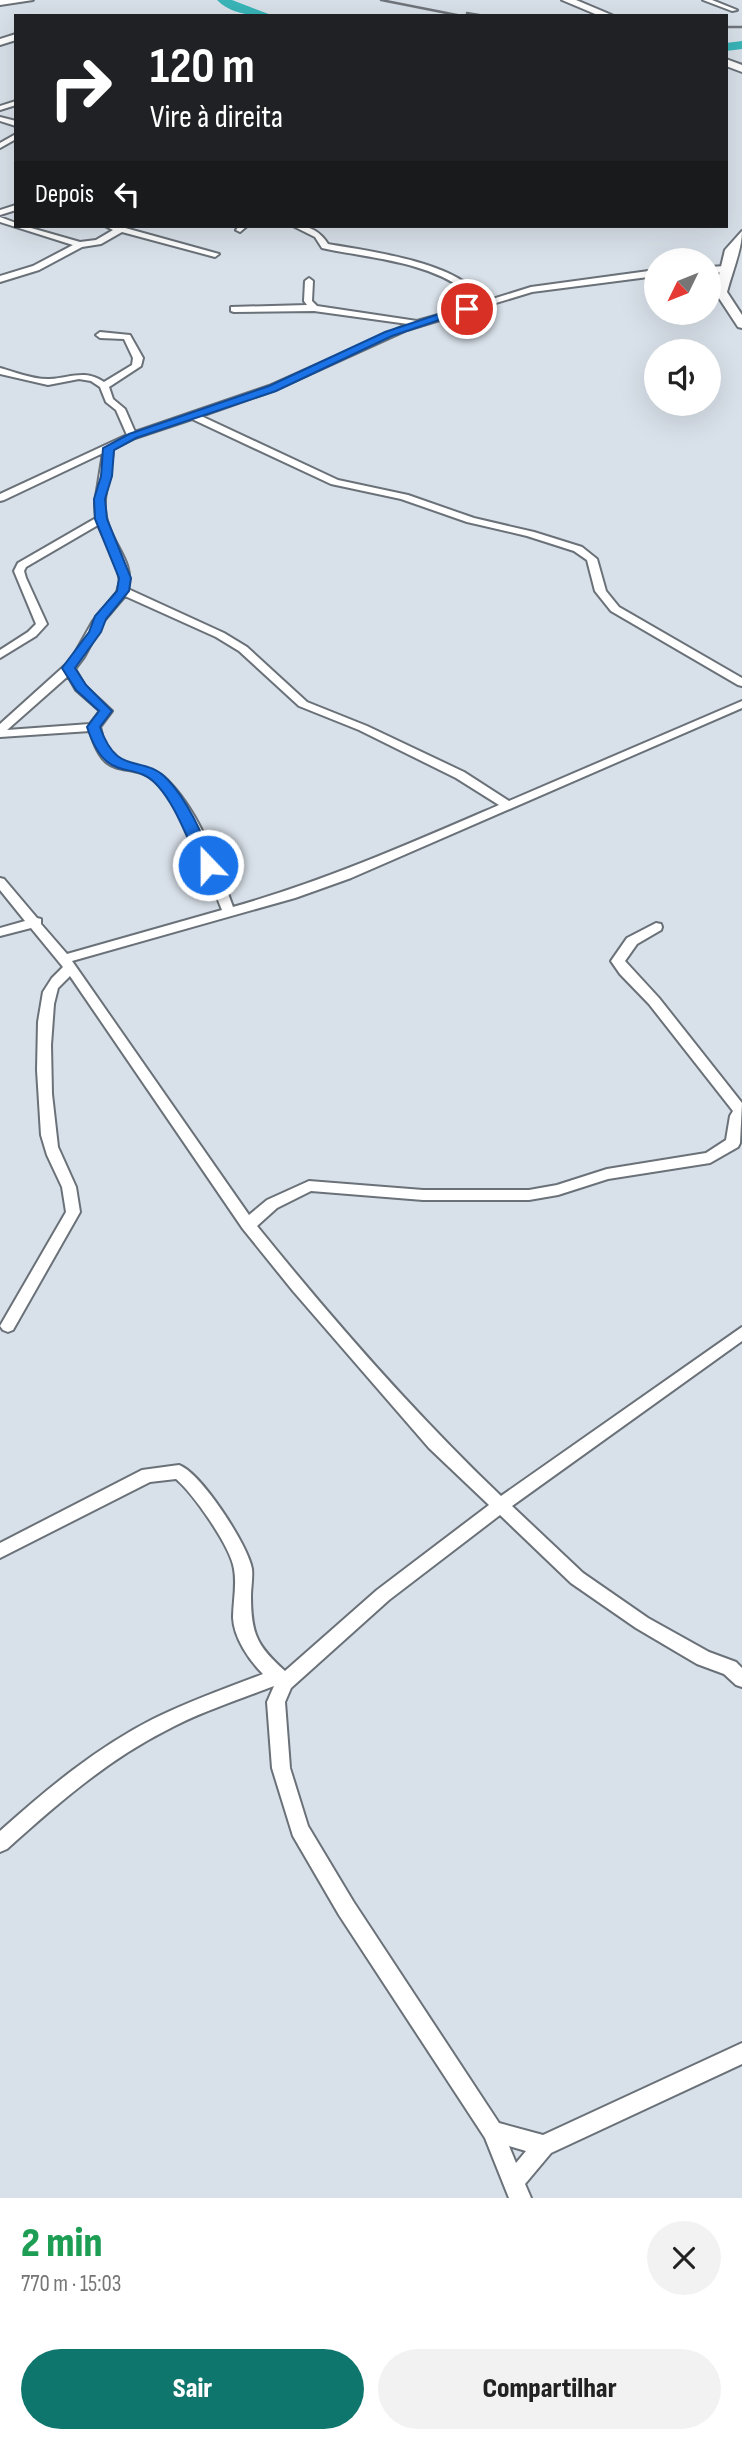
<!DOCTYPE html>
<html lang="pt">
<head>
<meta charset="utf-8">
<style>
  body { margin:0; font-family:"Sofia Sans Condensed",sans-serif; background:#f2f2f2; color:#222; height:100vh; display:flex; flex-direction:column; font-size:26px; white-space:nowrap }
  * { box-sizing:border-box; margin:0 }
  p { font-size:23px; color:#767676 }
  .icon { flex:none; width:38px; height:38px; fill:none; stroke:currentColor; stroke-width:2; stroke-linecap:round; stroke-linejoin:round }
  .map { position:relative; height:2198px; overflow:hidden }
  .sheet { display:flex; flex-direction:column; background:#fff; flex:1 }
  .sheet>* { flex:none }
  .banner { position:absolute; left:14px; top:14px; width:714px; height:214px; border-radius:0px; box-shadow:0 7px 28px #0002; background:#202124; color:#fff; overflow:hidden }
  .needle { width:46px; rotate:227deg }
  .tools { position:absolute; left:644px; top:248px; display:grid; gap:14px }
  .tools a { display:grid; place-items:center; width:77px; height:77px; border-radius:50%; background:#fff; box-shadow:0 7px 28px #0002; font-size:35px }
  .pin { position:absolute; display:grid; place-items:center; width:60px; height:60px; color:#fff; margin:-30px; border:4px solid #fff; border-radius:50%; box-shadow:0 2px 7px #0007 }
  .me { position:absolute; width:77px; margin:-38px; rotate:338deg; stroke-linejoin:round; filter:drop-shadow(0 0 5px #0008) }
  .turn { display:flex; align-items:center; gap:24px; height:147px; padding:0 21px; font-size:32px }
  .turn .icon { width:91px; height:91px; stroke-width:2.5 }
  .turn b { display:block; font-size:49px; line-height:60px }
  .then { display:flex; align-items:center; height:66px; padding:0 21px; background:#0003; gap:14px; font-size:26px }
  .round { display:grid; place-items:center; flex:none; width:74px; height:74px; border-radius:37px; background:#f2f2f2 }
  .head { display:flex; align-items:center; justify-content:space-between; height:119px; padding:0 21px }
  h1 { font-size:42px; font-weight:800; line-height:52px; color:#1e9e55 }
  .cta { display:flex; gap:14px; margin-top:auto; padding:14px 21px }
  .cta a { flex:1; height:80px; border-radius:42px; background:#0f766e; color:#fff; font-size:28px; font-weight:800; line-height:80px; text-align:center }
  .cta a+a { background:#f2f2f2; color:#222 }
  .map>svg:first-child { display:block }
</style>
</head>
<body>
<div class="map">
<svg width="742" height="2198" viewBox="0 0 742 2198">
  <rect width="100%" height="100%" fill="#d8e0e9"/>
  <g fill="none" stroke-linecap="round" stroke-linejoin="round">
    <path fill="#39b5b8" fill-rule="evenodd" d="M217 0H232L274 16C254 16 232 15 217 0Z
      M742 41V49L726 51V43Z"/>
    <g stroke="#6a7178" stroke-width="4">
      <path id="street" d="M703 0H712L737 10 732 11Z
        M16 101V105L0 110V106Z
        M0 117 16 121V126L0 121Z
        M16 134V139L0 148V143Z
        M16 205V210L0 215V210Z
        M0 217 16 223V226H24L80 242 96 240 113 230 105 226H118L219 254 215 257 122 232 101 244 82 247 39 270 0 282V276L33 266 73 245 0 222Z
        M239 226H247L240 232 236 230Z
        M293 226C309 225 320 231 328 244 368 251 445 261 474 290L475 298 473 305 531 287 656 270V276L532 292 407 330 275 390 201 416 338 480 408 495 474 518 534 532 582 547 597 559 606 591 619 607 742 678V686L738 685 611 611 595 591 587 560 574 551 527 536 467 522 401 499 331 484 192 419 135 438 113 449C112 472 100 498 107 521 113 545 135 563 128 589L224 633 247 647 307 702 367 726 464 772 509 801 742 701V708L351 878 295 898 72 961 249 1215 267 1200 309 1181 423 1190H529L557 1185 607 1169 706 1153 726 1140 730 1116 733 1111 649 1004 620 974 611 961 627 938 656 923 661 924 662 927 661 930 637 944 625 961 659 998 742 1103 740 1143 738 1147 710 1163 608 1179 558 1195 529 1200H423L311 1191 277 1208 257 1226C333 1320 413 1412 501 1496L742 1327V1341L512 1506 583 1573 648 1618 709 1652 736 1662 742 1668V1687L736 1685 724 1674 697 1664 636 1628 571 1583 500 1515 389 1600 291 1688 285 1702 290 1768 308 1826 353 1901 499 2123 543 2135 742 2043V2064L551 2153 525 2184 531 2198H509L485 2138 339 1915 293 1836 272 1768 267 1702 274 1686C238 1700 200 1712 165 1731 106 1761 56 1805 7 1849L0 1852V1831C47 1789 96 1748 153 1719 189 1701 226 1688 263 1674 249 1660 234 1638 233 1618 233 1602 237 1585 234 1569 231 1547 193 1493 176 1479L150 1482 0 1558V1543L142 1470 179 1465C201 1473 248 1545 252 1569 253 1578 251 1587 251 1596 251 1634 257 1646 285 1671L377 1590 489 1505 429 1448 293 1291 243 1229 70 976 58 988 54 1004 51 1045 52 1094 58 1147 76 1187 80 1212 13 1330 8 1332 3 1330 0 1326 66 1212 62 1187 47 1155 41 1135 37 1070 38 1022 43 992 52 978 63 967 31 928 0 936V928L25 921 0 890V878L4 879 37 918 41 919V924L67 954 222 910C206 870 189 814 158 784 130 756 106 788 90 731L0 737V724L71 660 93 621 117 592 120 581 117 566 98 525 26 567 24 571 26 578 47 624 36 636 0 658V650L28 632 36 624 14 571 18 563 96 518 95 503 103 453 4 500 0 501V494L127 435 116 410 106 402 100 387 91 381 79 379 48 385 0 374V368C15 372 34 380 50 379 70 378 85 369 104 382L132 365 133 358 124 339 100 338 96 335 100 332 130 335 143 358 141 366 109 387 113 399 125 409 135 432 269 386 408 324 314 311 234 312 231 311V307L307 305 304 301 305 281 309 278 313 281 312 301 317 306 417 321 463 308 467 298 466 291C427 261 368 258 322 248L315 237ZM125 596 216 637 239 651 299 706 359 730 456 778 499 805C411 843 325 881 233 907 217 864 200 812 166 779 151 763 116 770 106 748 103 741 102 734 100 727L112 711 85 686 75 669 84 657 103 622ZM68 676 76 690 100 711 90 724 7 730ZM509 2146 526 2151 516 2163Z
        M709 267 726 266 730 269 726 272 709 273Z"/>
    </g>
    <g stroke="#6a7178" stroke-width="4">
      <path id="secondary" d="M0 0H33L0 5Z
        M562 0H576L614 16H600Z
        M16 34V40L0 45V39Z
        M726 59 742 65V72L726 66Z
        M742 231C742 250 732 272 727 292L742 315V328L738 327 715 292 725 250Z"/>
    </g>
    <use href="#street" fill="#fff" fill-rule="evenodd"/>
    <use href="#secondary" fill="#fff" fill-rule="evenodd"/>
    <path stroke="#70757b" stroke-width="2.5" d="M381 0 462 16
      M467 13 485 16
      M726 27H742"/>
  </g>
  <path fill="#1a73e8" stroke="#114b97" stroke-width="2" d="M463 306 472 309 392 336 276 391 136 438 114 450 112 476 105 499 107 519 131 578 129 591 106 619 101 632 75 668 86 685 112 711 100 727C118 779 142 752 168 780 189 802 203 837 215 865L208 869 203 868C187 842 179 810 158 786 133 757 107 788 87 727L99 711 76 690 62 668 89 632 95 616 117 591 119 578 95 519 94 499 101 476 103 448 129 434 269 386 385 332Z"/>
</svg>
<div class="tools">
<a><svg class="needle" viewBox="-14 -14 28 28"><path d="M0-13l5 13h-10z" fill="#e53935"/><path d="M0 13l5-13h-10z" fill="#767676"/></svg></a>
<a><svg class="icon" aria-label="sound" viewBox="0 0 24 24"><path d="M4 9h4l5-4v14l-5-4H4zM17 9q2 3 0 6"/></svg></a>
</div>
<div class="pin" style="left:467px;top:309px;background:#d93025"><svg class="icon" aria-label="arrive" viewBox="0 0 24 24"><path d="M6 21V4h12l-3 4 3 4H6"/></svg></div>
<svg class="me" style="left:208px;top:865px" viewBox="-20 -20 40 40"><circle r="17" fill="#1a73e8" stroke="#fff" stroke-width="3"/><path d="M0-11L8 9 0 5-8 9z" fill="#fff"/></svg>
<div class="banner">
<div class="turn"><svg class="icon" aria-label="right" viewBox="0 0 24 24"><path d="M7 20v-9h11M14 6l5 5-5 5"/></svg><div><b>120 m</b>Vire à direita</div></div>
<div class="then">Depois<svg class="icon" aria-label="left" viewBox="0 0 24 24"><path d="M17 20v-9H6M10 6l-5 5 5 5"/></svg></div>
</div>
</div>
<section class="sheet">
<div class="head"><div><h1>2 min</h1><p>770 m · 15:03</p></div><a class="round"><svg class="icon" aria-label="close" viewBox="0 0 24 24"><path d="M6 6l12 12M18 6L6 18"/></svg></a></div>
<div class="cta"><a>Sair</a><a>Compartilhar</a></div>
</section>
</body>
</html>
